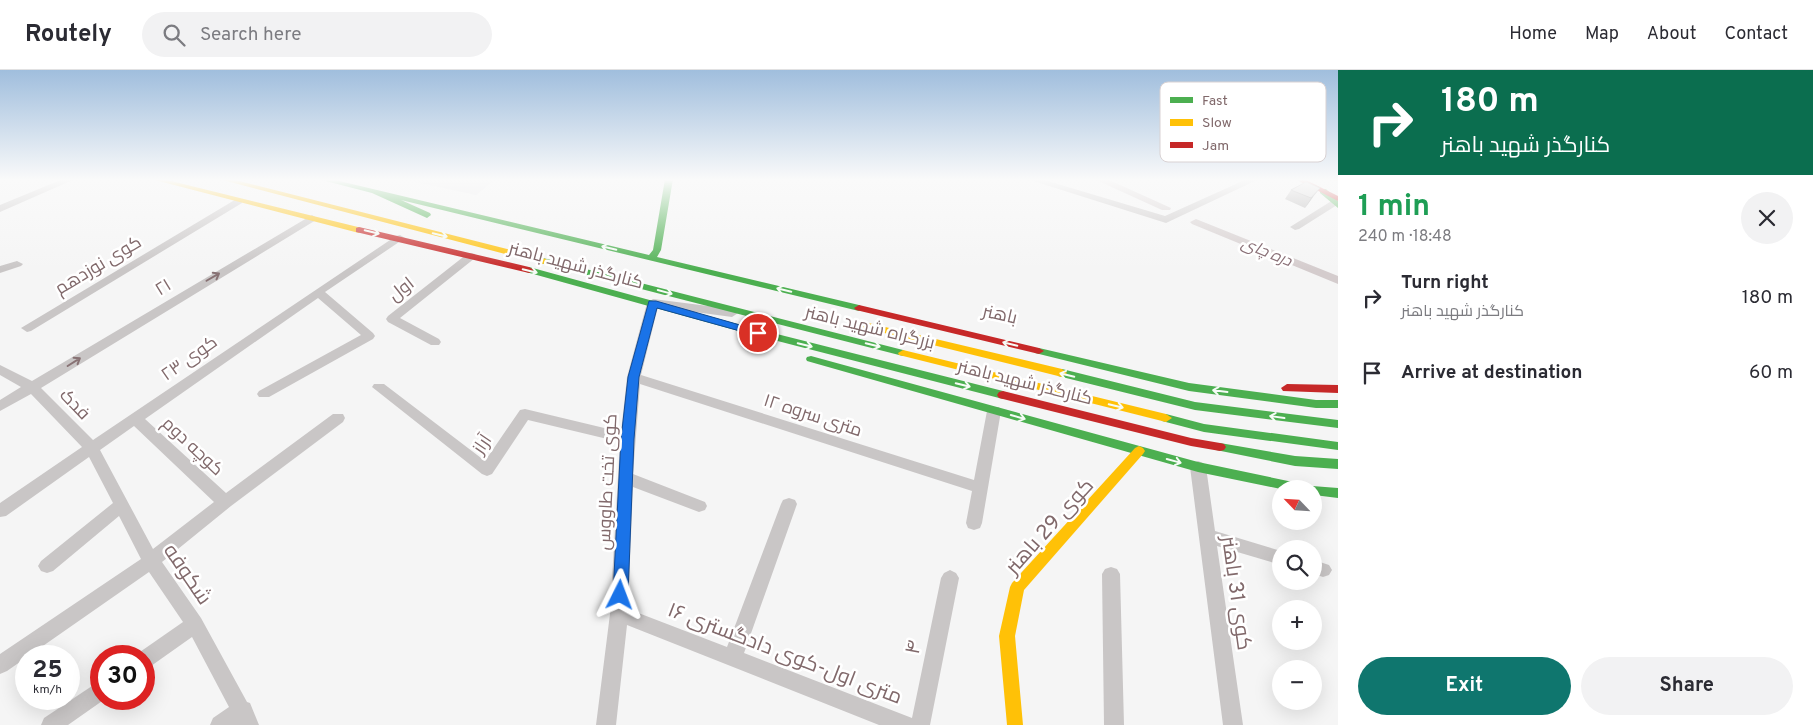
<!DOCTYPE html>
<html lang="en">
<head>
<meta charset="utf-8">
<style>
  body { margin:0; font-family:Overpass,Cairo,sans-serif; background:#f2f2f3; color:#2b2b33; height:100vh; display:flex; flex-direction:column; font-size:19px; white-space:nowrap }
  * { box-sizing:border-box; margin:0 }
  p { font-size:16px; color:#7c7c81 }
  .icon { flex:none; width:28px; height:28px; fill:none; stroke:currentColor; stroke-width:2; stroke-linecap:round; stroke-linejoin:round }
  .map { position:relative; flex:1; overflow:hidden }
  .panel { display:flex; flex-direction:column; background:#fff; width:475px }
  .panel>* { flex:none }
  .banner { background:#0b6e4f; color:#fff; overflow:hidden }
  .needle { width:32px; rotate:295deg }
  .buttons { position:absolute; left:1272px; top:410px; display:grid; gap:10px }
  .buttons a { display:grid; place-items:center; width:50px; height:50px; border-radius:50%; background:#fff; box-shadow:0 5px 20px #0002; font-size:25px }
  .speed { position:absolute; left:15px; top:575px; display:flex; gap:10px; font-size:25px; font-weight:700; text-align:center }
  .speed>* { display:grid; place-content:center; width:65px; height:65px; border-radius:50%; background:#fff; box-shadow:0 5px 20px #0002; line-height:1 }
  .speed small { font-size:12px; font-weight:400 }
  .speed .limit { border:8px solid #d22; background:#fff; color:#111 }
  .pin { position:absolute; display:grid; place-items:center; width:42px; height:42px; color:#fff; margin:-21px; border:2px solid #fff; border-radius:50%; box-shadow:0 1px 5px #0007 }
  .me { position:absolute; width:55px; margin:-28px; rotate:3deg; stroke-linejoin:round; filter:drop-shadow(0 0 4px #0008) }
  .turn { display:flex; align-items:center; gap:18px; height:105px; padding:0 20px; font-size:22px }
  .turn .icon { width:65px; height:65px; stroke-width:2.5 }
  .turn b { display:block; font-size:35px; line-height:42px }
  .round { display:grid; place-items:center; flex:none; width:52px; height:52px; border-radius:26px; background:#f2f2f3 }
  .overview { display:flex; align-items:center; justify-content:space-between; height:85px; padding:0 20px }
  h1 { font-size:30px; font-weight:700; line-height:38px; color:#1e9e55 }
  .primary-button { display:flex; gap:10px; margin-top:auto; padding:10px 20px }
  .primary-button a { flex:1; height:58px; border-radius:30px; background:#0f766e; color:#fff; font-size:20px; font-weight:700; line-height:58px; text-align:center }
  .primary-button a+a { background:#f2f2f3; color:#2b2b33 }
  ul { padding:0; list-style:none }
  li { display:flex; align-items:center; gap:15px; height:75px; padding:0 20px }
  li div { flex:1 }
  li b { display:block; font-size:19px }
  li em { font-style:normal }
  header { display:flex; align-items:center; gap:30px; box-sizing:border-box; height:70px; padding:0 25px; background:#fff; border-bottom:1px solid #e1e1e2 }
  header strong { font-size:24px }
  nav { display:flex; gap:28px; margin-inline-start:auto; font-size:18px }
  .search { width:350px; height:45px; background:#f2f2f3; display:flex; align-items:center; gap:12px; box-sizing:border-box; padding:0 18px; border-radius:28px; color:#7c7c81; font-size:19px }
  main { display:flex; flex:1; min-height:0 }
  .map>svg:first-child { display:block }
</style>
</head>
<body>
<header>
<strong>Routely</strong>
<div class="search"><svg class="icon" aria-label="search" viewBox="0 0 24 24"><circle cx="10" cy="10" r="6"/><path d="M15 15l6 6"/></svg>Search here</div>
<nav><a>Home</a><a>Map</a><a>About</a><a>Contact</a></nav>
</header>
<main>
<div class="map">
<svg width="1338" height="655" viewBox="0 0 1338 655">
  <rect width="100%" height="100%" fill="#f5f5f5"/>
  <path fill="#e6e5e9" d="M401 109H496L476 125Z"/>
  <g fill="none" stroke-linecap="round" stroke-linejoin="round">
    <path fill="#d4cccd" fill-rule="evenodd" d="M1094 109H1107L1171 138 1170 140H1162Z
      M1196 149 1338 206V214L1192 154 1190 152Z"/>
    <path fill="#c9c6c6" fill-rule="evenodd" d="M63 109H75L0 142V135Z
      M1027 109H1041L1165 146 1247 109H1259L1166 153Z
      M238 128 243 131 242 133 31 261 27 262 21 258Z
      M1333 130 1338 133 1337 135 1299 159 1295 160 1290 157Z
      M312 145 317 148 316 150 41 318 93 370 396 166 400 165 405 168 325 222 373 263 375 266 373 269 269 327H259L257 324 259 321 361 265 318 228 145 349 226 423 333 344H343L345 348 343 352 231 436 162 492 201 548 247 632 250 633 259 655H210L213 648 229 637 192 567 151 596 144 599V586H136L137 584 183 552 149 502 7 601 0 604V584L141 489 119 446 53 501 47 503 41 501 38 496 41 491 113 433 89 387 6 446 0 447V433L82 377 31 324 0 341V330L21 317 0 305V295L32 311ZM134 356 214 432 153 479 100 380Z
      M471 183 475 184 476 186 475 188 400 248 439 269 441 272 439 275H431L388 252 386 249 388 246 467 184Z
      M17 191 23 194 21 196 0 203V196Z
      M653 229 732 239 738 243 732 247 658 237 641 305 974 410 987 341 989 337H999L1001 341 982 453 980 458 974 460 968 458 966 453 972 421 640 314 633 404 705 432 707 436 705 440 699 442 633 417 628 539 727 577 781 434 783 430 789 428 795 430 797 434 744 583 912 648 941 508 944 503 950 500 956 503 959 508 930 655H879L627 555 616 655H596L610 544 620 372 528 350 492 404 487 406 482 404 372 317 374 314H384L485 391 520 340 525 339 621 362 627 307 647 233Z
      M1198 391 1203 393 1206 397 1215 461 1281 481V495L1217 476 1243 655H1223L1190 397 1193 393Z
      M1314 490 1329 495 1332 500 1329 505 1323 507 1314 504Z
      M1111 497 1117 499 1120 504 1124 655H1104L1102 504 1105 499Z
      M101 610V629H105L68 655H41L44 648Z"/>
    <path fill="#4caf50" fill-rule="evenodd" d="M318 109H331L649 185 653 180 665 109H673L661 180 657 187 859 235 864 238 859 241 401 130 430 143 431 145 427 148 372 123Z
      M1320 119H1326L1338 131V138L1320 123Z
      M543 188 903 280 908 283 903 286 540 193 538 191Z
      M529 197 741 255 1003 321 1009 325 1003 329 735 260 526 202 524 200Z
      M1039 278 1189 313 1316 330H1338V338H1316L1189 321 1035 283 1034 281 1035 279Z
      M811 286 1198 392 1312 416 1338 418V428L1314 425V419H1281L1198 402 807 291 806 289 807 287Z
      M1062 299 1195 332 1338 350V358L1195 340 1058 306 1057 303 1058 300Z
      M1166 344 1204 354 1338 372V380L1204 362 1162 351 1160 348Z
      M1220 373 1295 386 1338 389V399L1295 396 1216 380 1214 377 1216 374Z"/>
    <path fill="#ffc107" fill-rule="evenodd" d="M151 109H163L362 158 363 160 359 163Z
      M219 109H231L546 189 548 191 543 194 540 193Z
      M1333 109H1338V111H1334Z
      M864 252 1062 299 1067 303 1062 307 860 257 859 255 860 253Z
      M903 280 1166 344 1172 348 1166 352 899 285 898 283Z
      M1139 376 1143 378 1145 381 1143 384 1024 520 1015 566 1023 655H1007L999 566 1010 517 1012 513 1135 378Z"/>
    <path fill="#c62828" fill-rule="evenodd" d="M1295 109H1304L1338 126V131Z
      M359 157 529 197 534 200 529 203 356 162V158Z
      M859 235 1039 278 1044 281 1039 284 856 240 854 238Z
      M1287 314 1338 315V323L1283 321 1281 318Z
      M1003 321 1191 368 1220 373 1224 374 1226 377 1224 380 1220 381 1191 376 999 328 997 325 999 322Z"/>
  </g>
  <path fill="#b1afaf" d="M1291 120 1313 127 1305 138 1285 129Z"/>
  <path fill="#908e8f" d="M1320 118 1313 127 1305 138 1311 128Z"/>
  <path fill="#cecbcc" stroke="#908e8f" d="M1306 112 1320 118 1311 128 1291 120Z"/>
  <defs><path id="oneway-shaft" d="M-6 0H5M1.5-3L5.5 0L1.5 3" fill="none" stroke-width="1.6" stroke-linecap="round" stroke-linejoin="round" transform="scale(1.25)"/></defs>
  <g stroke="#f6fbf6">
    <use href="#oneway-shaft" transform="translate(372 162) rotate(13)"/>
    <use href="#oneway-shaft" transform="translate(440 165) rotate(14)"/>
    <use href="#oneway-shaft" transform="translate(609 178) rotate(-167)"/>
    <use href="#oneway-shaft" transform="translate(530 201) rotate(14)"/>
    <use href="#oneway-shaft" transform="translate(784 220) rotate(-166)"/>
    <use href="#oneway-shaft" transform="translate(665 222) rotate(15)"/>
    <use href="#oneway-shaft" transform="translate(1010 274) rotate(-166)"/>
    <use href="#oneway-shaft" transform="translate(805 275) rotate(14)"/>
    <use href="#oneway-shaft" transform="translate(873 275) rotate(14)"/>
    <use href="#oneway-shaft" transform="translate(1067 305) rotate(-166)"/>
    <use href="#oneway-shaft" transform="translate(963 315) rotate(14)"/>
    <use href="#oneway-shaft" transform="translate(1220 321) rotate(-173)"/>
    <use href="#oneway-shaft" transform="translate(1116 336) rotate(14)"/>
    <use href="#oneway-shaft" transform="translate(1018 347) rotate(16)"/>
    <use href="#oneway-shaft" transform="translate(1277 347) rotate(-172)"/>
    <use href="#oneway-shaft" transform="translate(1174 391) rotate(15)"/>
  </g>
  <g stroke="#887274">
    <use href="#oneway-shaft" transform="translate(213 207) rotate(-30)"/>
    <use href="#oneway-shaft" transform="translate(74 292) rotate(-32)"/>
  </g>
  <linearGradient id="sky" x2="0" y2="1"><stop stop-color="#a0bedd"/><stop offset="0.55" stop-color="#fafafa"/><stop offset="1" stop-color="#fafafa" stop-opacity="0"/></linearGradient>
  <rect width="1338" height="200" fill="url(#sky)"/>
  <path fill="#1a73e8" stroke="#114b97" d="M649 231H656L761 261 763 263 758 266 657 238 639 307 634 369 628 525 626 529 620 531 615 529 613 525 621 369 628 307Z"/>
  <g text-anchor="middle" stroke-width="5" stroke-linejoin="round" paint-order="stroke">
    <g font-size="16" font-style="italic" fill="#8a7077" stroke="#fff">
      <text transform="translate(1267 181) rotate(22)" y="6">دره چای</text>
    </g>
    <g font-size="18" fill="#81696b" stroke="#fff">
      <text transform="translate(98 195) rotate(-31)" y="6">کوی نوزدهم</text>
      <text transform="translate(576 195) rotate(15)" y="6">کنارگذر شهید باهنر</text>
      <text transform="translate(163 217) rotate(-32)" y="6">۲۱</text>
      <text transform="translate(401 219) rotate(-38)" y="6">اول</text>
      <text transform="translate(1000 244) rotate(13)" y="6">باهنر</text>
      <text transform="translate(870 257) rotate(14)" y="6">بزرگراه شهید باهنر</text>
      <text transform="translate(189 288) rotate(-35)" y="6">کوی ۲۳</text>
      <text transform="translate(1025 312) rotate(14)" y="6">کنارگذر شهید باهنر</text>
      <text transform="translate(75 334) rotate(46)" y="6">فدک</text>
      <text transform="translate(813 345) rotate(18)" y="6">۱۲ متری سروه</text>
      <text transform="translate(482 374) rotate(-56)" y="6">آراز</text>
      <text transform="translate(193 376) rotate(43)" y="6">کوچه دوم</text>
      <text transform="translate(607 412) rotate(-87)" y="6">کوی تخت طاووس</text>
    </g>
    <g font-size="21" fill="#81696b" stroke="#fff">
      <text transform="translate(1049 456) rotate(-48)" y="7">کوی 29 باهنر</text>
      <text transform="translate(188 504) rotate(56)" y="7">شکوفه</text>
      <text transform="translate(1237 523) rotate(82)" y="7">کوی 31 باهنر</text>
      <text transform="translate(913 577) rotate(-79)" y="7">۴</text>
      <text transform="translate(785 583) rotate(21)" y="7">۱۶ متری اول-کوی دادگستری</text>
    </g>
  </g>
  <rect x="1160" y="12" width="166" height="80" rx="8" fill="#fff" stroke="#d9d2d3" stroke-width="1"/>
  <rect x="1170" y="27" width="23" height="6" fill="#4caf50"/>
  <rect x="1170" y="49" width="23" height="7" fill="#ffc107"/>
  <rect x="1170" y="72" width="23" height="6" fill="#c62828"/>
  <g font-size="14" fill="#81696b">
    <text x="1202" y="35">Fast</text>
    <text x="1202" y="57">Slow</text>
    <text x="1202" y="80">Jam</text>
  </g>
</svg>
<div class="buttons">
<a><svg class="needle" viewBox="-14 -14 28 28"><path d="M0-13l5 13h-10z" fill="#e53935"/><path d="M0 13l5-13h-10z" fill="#7c7c81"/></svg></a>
<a><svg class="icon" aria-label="search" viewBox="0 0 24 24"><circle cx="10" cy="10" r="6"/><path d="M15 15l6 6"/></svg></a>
<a>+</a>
<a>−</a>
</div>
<div class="speed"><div>25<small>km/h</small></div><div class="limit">30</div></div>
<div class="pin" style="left:758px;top:263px;background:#d93025"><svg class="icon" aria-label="arrive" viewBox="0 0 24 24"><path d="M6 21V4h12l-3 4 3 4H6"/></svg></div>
<svg class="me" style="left:620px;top:525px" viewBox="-20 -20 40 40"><path d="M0-17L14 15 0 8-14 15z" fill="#1a73e8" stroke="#fff" stroke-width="4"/></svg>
</div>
<section class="panel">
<div class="banner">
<div class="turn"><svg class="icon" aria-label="right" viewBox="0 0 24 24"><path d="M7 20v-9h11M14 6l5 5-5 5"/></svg><div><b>180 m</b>کنارگذر شهید باهنر</div></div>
</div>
<div class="overview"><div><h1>1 min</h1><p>240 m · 18:48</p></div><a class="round"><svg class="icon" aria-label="close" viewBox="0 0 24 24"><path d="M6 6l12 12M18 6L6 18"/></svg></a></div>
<ul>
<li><svg class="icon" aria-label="right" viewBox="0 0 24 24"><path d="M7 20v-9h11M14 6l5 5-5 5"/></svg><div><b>Turn right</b><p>کنارگذر شهید باهنر</p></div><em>180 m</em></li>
<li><svg class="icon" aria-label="arrive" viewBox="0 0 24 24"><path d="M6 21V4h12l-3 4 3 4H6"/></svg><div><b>Arrive at destination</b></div><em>60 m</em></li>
</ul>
<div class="primary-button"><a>Exit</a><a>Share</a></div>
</section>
</main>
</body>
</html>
